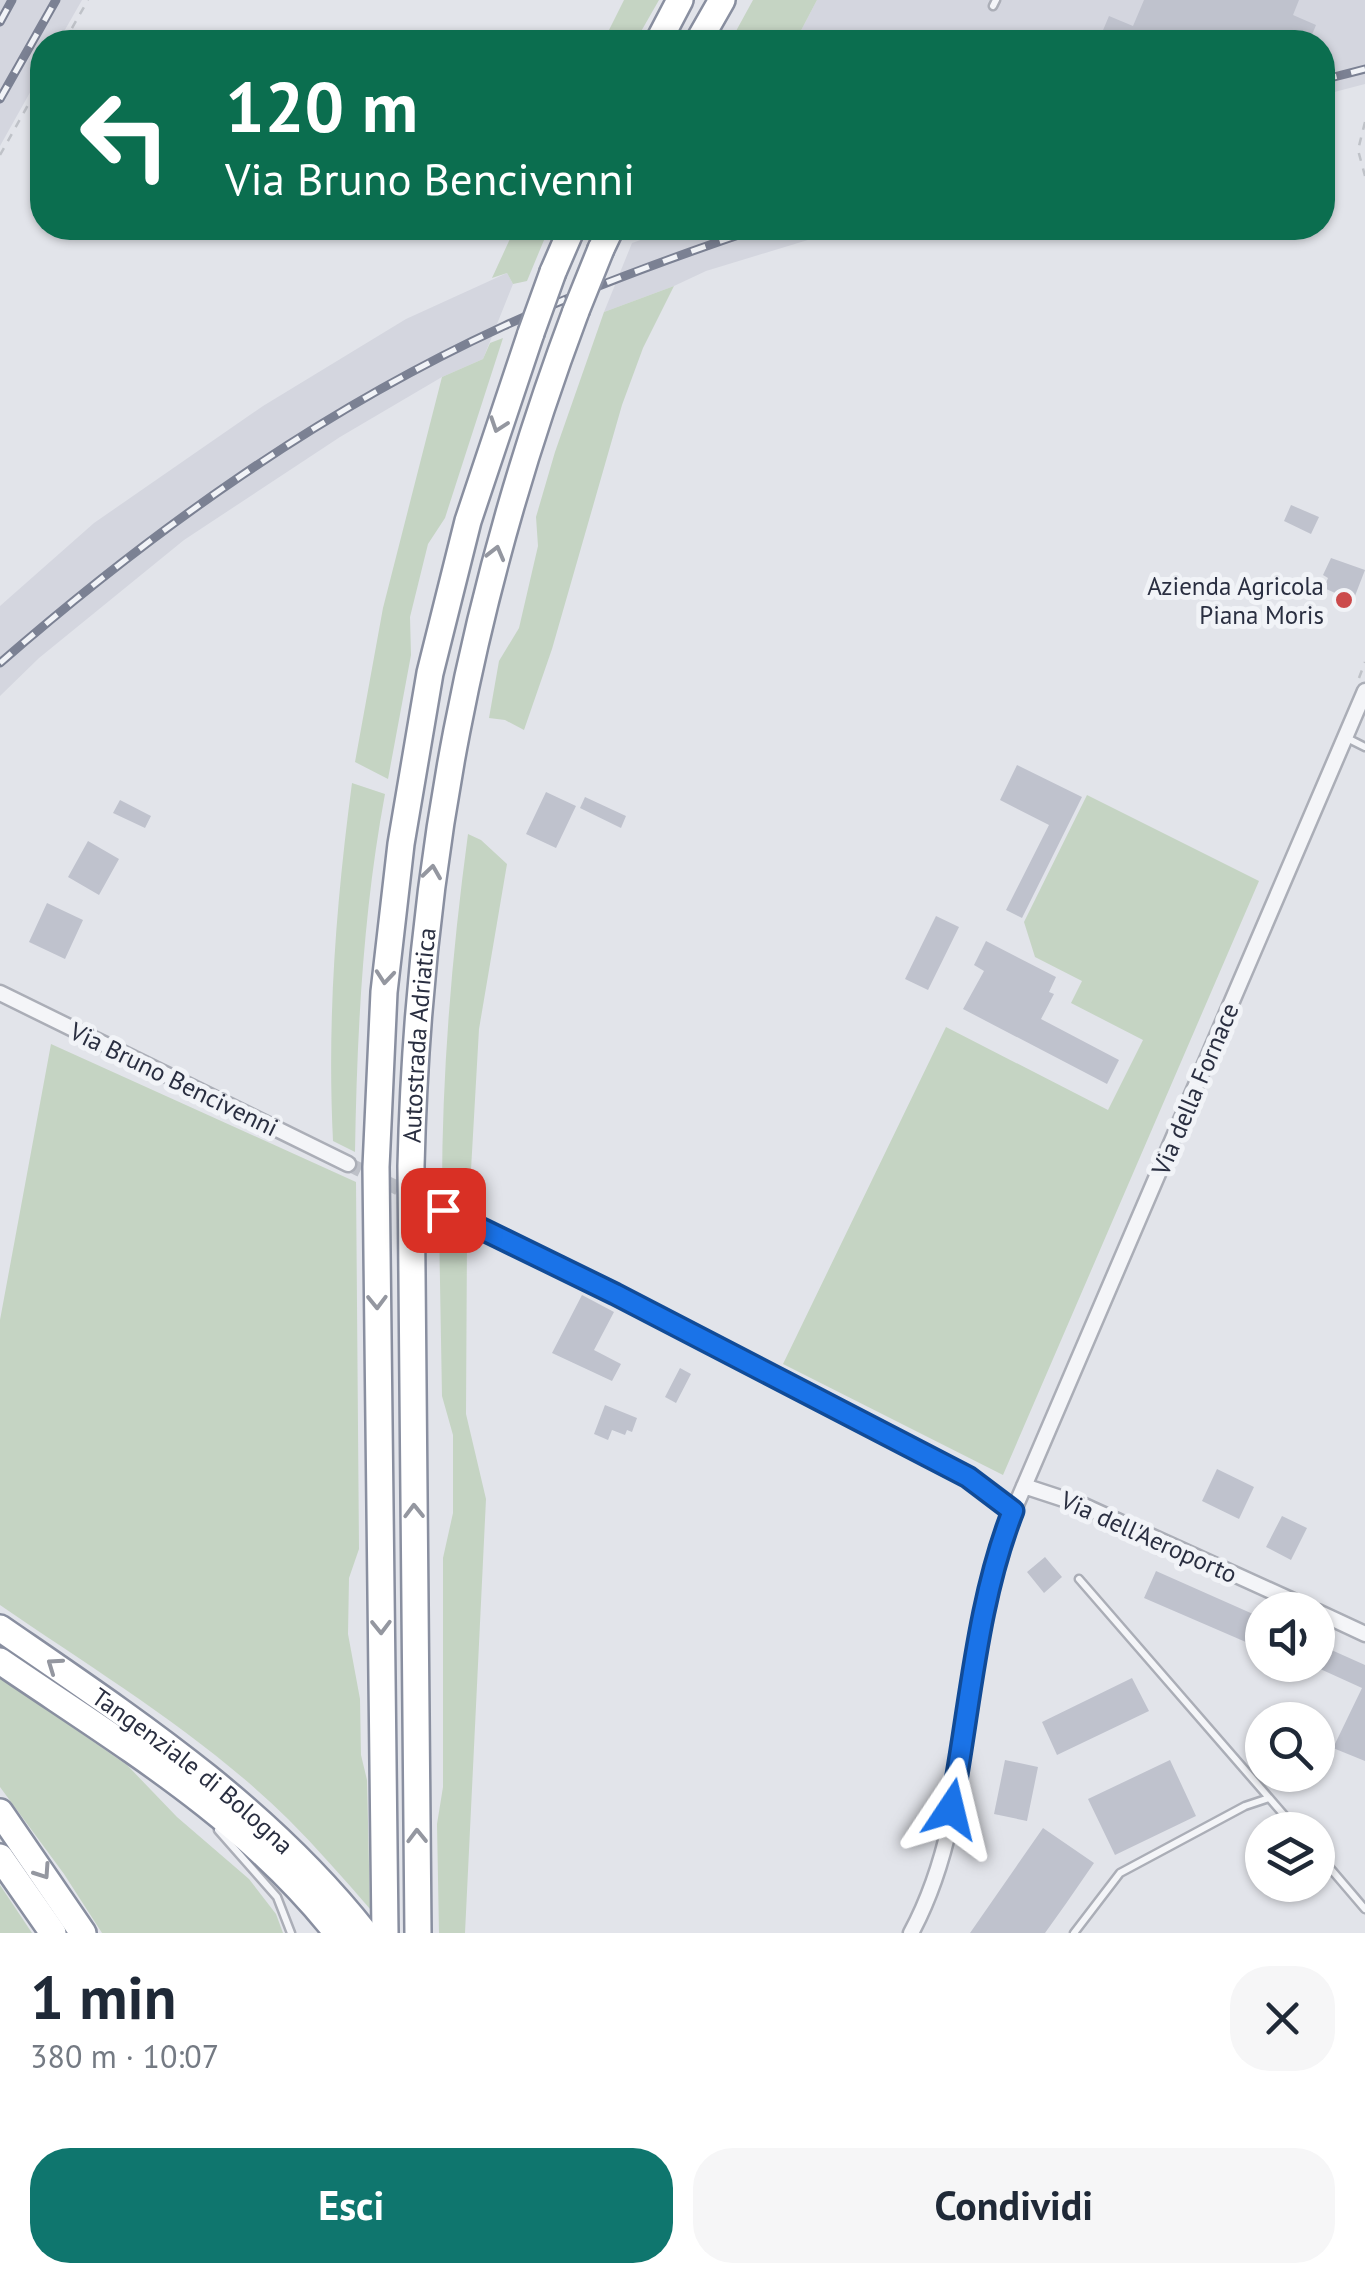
<!DOCTYPE html>
<html lang="it">
<head>
<meta charset="utf-8">
<style>
  body { margin:0; font-family:"PT Sans",sans-serif; background:#f6f6f7; color:#1f2937; height:100vh; display:flex; flex-direction:column; font-size:38px; white-space:nowrap }
  * { box-sizing:border-box; margin:0 }
  p { font-size:32px; color:#747a83 }
  .icon { flex:none; width:55px; height:55px; fill:none; stroke:currentColor; stroke-width:2; stroke-linecap:round; stroke-linejoin:round }
  .map { position:relative; height:1933px; overflow:hidden }
  .drawer { display:flex; flex-direction:column; background:#fff; flex:1 }
  .drawer>* { flex:none }
  .hud { position:absolute; left:30px; top:30px; width:1305px; height:210px; border-radius:40px; box-shadow:0 2px 8px #0004; background:#0b6e4f; color:#fff; overflow:hidden }
  .controls { position:absolute; left:1245px; top:1592px; display:grid; gap:20px }
  .controls a { display:grid; place-items:center; width:90px; height:90px; border-radius:50%; background:#fff; box-shadow:0 2px 8px #0004; font-size:50px }
  .pin { position:absolute; display:grid; place-items:center; width:85px; height:85px; color:#fff; margin:-42px; border-radius:20px; box-shadow:0 5px 15px #0006 }
  .me { position:absolute; width:110px; margin:-55px; rotate:10deg; stroke-linejoin:round; filter:drop-shadow(0 0 8px #0008) }
  .turn { display:flex; align-items:center; gap:35px; height:210px; padding:0 30px; font-size:45px }
  .turn .icon { width:130px; height:130px; stroke-width:2.5 }
  .turn b { display:block; font-size:70px; line-height:85px }
  .round { display:grid; place-items:center; flex:none; width:105px; height:105px; border-radius:40px; background:#f6f6f7 }
  .overview { display:flex; align-items:center; justify-content:space-between; height:170px; padding:0 30px }
  h1 { font-size:60px; font-weight:700; line-height:75px }
  .primary-button { display:flex; gap:20px; margin-top:auto; padding:20px 30px }
  .primary-button a { flex:1; height:115px; border-radius:40px; background:#0f766e; color:#fff; font-size:40px; font-weight:700; line-height:115px; text-align:center }
  .primary-button a+a { background:#f6f6f7; color:#1f2937 }
  .map>svg:first-child { display:block }
</style>
</head>
<body>
<div class="map">
<svg width="1365" height="1933" viewBox="0 0 1365 1933">
  <rect width="100%" height="100%" fill="#e2e4ea"/>
  <path fill="#d4d6df" d="M0 0H82L58 42H42V71L0 146Z
    M817 0H1365V84L1323 95 1322 42H795Z
    M675 228H847L706 271 674 286 604 312 632 243Z
    M507 273 513 284 483 359 442 377 340 437 184 540 39 658 0 696V606L94 523 263 406 406 319Z"/>
  <path fill="#c5d4c3" d="M624 0H659L635 42H603Z
    M753 0H817L795 42H730Z
    M515 228H549L527 281 513 284 507 273 492 278Z
    M674 286 643 348 622 405 552 649 524 730 505 720 489 718 499 661 519 628 538 546 536 517 555 452 604 312Z
    M503 338 445 518 428 544 410 617 411 655 388 779 355 762 383 608 442 377 483 359 490 343Z
    M352 783 385 794C363 912 357 1032 355 1152L333 1141C327 1019 336 904 352 783Z
    M1087 795 1259 881 1003 1475 783 1364 946 1027 1108 1110 1143 1040 1071 1003 1082 981 1035 957 1024 922Z
    M468 834 481 840 507 864 479 1029 469 1205 442 1191C442 1071 452 953 468 834Z
    M51 1044 356 1182 359 1549 349 1578 348 1634 360 1699 361 1755 367 1780 370 1909C344 1879 317 1848 288 1819 203 1735 97 1672 0 1605V1320Z
    M439 1225 467 1238 466 1414 486 1499 465 1933H439L437 1824 443 1787V1558L453 1513V1435L442 1396Z
    M0 1677 127 1765 177 1817 249 1879 276 1914 283 1933H102L64 1874 0 1787Z
    M0 1885 32 1933H0Z"/>
  <path fill="#bfc2cd" d="M1144 0H1299L1293 15 1316 25 1309 42H1098L1109 16 1133 26Z
    M1291 505 1319 517 1311 534 1284 521Z
    M1331 558 1365 570 1353 601 1324 588 1328 578 1323 575Z
    M1017 765 1082 797 1022 918 1006 910 1049 825 1000 800Z
    M546 792 576 806 556 848 526 834Z
    M585 797 626 816 621 828 580 808Z
    M120 800 151 816 145 828 113 813Z
    M88 841 119 859 99 895 68 877Z
    M47 903 83 920 65 959 29 942Z
    M936 916 959 927 928 990 905 979Z
    M986 941 1056 977 1049 992 1054 994 1041 1019 1119 1060 1107 1084 963 1009 984 971 974 965Z
    M582 1295 614 1312 594 1350 621 1364 612 1381 552 1353Z
    M680 1368 691 1374 676 1403 665 1397Z
    M605 1405 637 1418 632 1432 627 1430 625 1435 612 1430 608 1440 594 1434Z
    M1217 1469 1254 1487 1239 1519 1202 1501Z
    M1282 1516 1307 1528 1291 1560 1266 1547Z
    M1045 1557 1062 1577 1044 1593 1027 1572Z
    M1156 1571 1262 1618V1649L1144 1598Z
    M1318 1644 1365 1665V1761L1333 1748 1362 1688 1318 1668Z
    M1132 1678 1149 1711 1057 1755 1042 1722Z
    M1005 1760 1038 1767 1027 1821 994 1814Z
    M1170 1760 1196 1816 1115 1855 1088 1799Z
    M1043 1828 1094 1863 1065 1905 1045 1933H970Z"/>
  <g fill="none" stroke-linecap="round" stroke-linejoin="round">
    <path stroke="#bdc0c8" stroke-width="14" stroke-dasharray="14 7" stroke-linecap="butt" d="M348 1164 443 1210"/>
    <g stroke="#abaeb7" stroke-width="11">
      <path id="lane" d="M993 6 996 0
        M1347 738 1365 747
        M1079 1579 1297 1830
        M218 1830 277 1897 291 1933
        M1318 1854 1365 1909
        M1074 1933 1120 1873 1245 1806 1269 1798"/>
    </g>
    <g stroke="#abaeb7" stroke-width="19">
      <path id="street" d="M0 993 348 1164
        M443 1210 615 1294 968 1477 1013 1511
        M1024 1486 1082 1505 1313 1610
        M1318 1612 1365 1634
        M911 1933C977 1811 958 1661 1004 1533L1365 691"/>
    </g>
    <g stroke="#898fa0" stroke-width="30">
      <g id="highway">
        <path d="M658 42 680 0"/>
        <path d="M698 42 722 0"/>
        <path d="M601 249 611 228"/>
        <path d="M553 272 572 228"/>
        <path id="s1" d="M0 1628C132 1719 265 1806 365 1933"/>
        <path d="M0 1661C120 1743 246 1817 337 1933"/>
        <path d="M0 1812 83 1933"/>
        <path d="M0 1857 53 1933"/>
        <path d="M385 1933 376 1167 384 992 401 844 430 673 468 521 531 333"/>
        <path id="s2" d="M418 1933 411 1166C418 868 471 590 576 311"/>
      </g>
    </g>
    <path stroke="#bfc2c8" stroke-width="2.5" stroke-dasharray="8 8" stroke-linecap="butt" d="M64 42 88 0
      M1365 122 1358 150 1365 176
      M0 155 42 80
      M1359 678 1365 662"/>
    <use href="#lane" stroke="#f4f5f8" stroke-width="6"/>
    <use href="#street" stroke="#f4f5f8" stroke-width="14"/>
    <use href="#highway" stroke="#fff" stroke-width="25"/>
    <g stroke="#7b8193" stroke-width="9">
      <path id="rail" d="M0 22 12 0
        M1322 80 1365 69
        M0 99 56 0
        M0 663C153 530 319 411 504 326 587 288 673 257 759 228"/>
    </g>
    <use href="#rail" stroke="#f1f3f7" stroke-width="5" stroke-dasharray="15" stroke-linecap="butt"/>
    <g stroke="#898fa0" stroke-width="30" stroke-linecap="butt">
      <path id="highway-bridge" d="M576 311 601 249
        M531 333 553 272"/>
    </g>
    <use href="#highway-bridge" stroke="#fff" stroke-width="25"/>
  </g>
  <defs><path id="oneway-chevron" d="M-2-3.5L2.5 0L-2 3.5" fill="none" stroke-width="1.6" stroke-linecap="round" stroke-linejoin="round" transform="scale(2.5)"/></defs>
  <g stroke="#9497a0">
    <use href="#oneway-chevron" transform="translate(498 425) rotate(109)"/>
    <use href="#oneway-chevron" transform="translate(496 553) rotate(-75)"/>
    <use href="#oneway-chevron" transform="translate(432 872) rotate(-82)"/>
    <use href="#oneway-chevron" transform="translate(385 977) rotate(95)"/>
    <use href="#oneway-chevron" transform="translate(377 1302) rotate(89)"/>
    <use href="#oneway-chevron" transform="translate(414 1511) rotate(-91)"/>
    <use href="#oneway-chevron" transform="translate(381 1627) rotate(89)"/>
    <use href="#oneway-chevron" transform="translate(54 1665) rotate(-145)"/>
    <use href="#oneway-chevron" transform="translate(417 1836) rotate(-91)"/>
    <use href="#oneway-chevron" transform="translate(43 1872) rotate(56)"/>
  </g>
  <g fill="none" stroke-linecap="round" stroke-linejoin="round">
    <g stroke="#114b97" stroke-width="25">
      <path id="route" d="M443 1210 615 1294 968 1477 1013 1511C976 1605 970 1710 951 1809"/>
    </g>
    <use href="#route" stroke="#1a73e8" stroke-width="18"/>
  </g>
  <circle fill="#cb4a4b" stroke="#f1f3f7" stroke-width="4" cx="1344" cy="600" r="10"/>
  <g text-anchor="middle" stroke-width="10" stroke-linejoin="round" paint-order="stroke">
    <g font-size="25" fill="#2a2f41" stroke="#f1f3f7" text-anchor="end">
      <text x="1324" y="595">Azienda Agricola<tspan x="1324" dy="29">Piana Moris</tspan></text>
    </g>
    <g font-size="25" fill="#2a2f41" stroke="#f1f3f7">
      <text dy="9" stroke="none"><textPath href="#s2" startOffset="898">Autostrada Adriatica</textPath></text>
      <text transform="translate(174 1079) rotate(26)" y="9">Via Bruno Bencivenni</text>
      <text transform="translate(1195 1089) rotate(-67)" y="9">Via della Fornace</text>
      <text transform="translate(1149 1537) rotate(24)" y="9">Via dell'Aeroporto</text>
      <text dy="9" stroke="none"><textPath href="#s1" startOffset="240">Tangenziale di Bologna</textPath></text>
    </g>
  </g>
</svg>
<div class="controls">
<a><svg class="icon" aria-label="sound" viewBox="0 0 24 24"><path d="M4 9h4l5-4v14l-5-4H4zM17 9q2 3 0 6"/></svg></a>
<a><svg class="icon" aria-label="search" viewBox="0 0 24 24"><circle cx="10" cy="10" r="6"/><path d="M15 15l6 6"/></svg></a>
<a><svg class="icon" aria-label="layers" viewBox="0 0 24 24"><path d="M12 4l9 5-9 5-9-5zM3 14l9 5 9-5"/></svg></a>
</div>
<div class="pin" style="left:443px;top:1210px;background:#d93025"><svg class="icon" aria-label="arrive" viewBox="0 0 24 24"><path d="M6 21V4h12l-3 4 3 4H6"/></svg></div>
<svg class="me" style="left:951px;top:1809px" viewBox="-20 -20 40 40"><path d="M0-17L14 15 0 8-14 15z" fill="#1a73e8" stroke="#fff" stroke-width="4"/></svg>
<div class="hud">
<div class="turn"><svg class="icon" aria-label="left" viewBox="0 0 24 24"><path d="M17 20v-9H6M10 6l-5 5 5 5"/></svg><div><b>120 m</b>Via Bruno Bencivenni</div></div>
</div>
</div>
<section class="drawer">
<div class="overview"><div><h1>1 min</h1><p>380 m · 10:07</p></div><a class="round"><svg class="icon" aria-label="close" viewBox="0 0 24 24"><path d="M6 6l12 12M18 6L6 18"/></svg></a></div>
<div class="primary-button"><a>Esci</a><a>Condividi</a></div>
</section>
</body>
</html>
